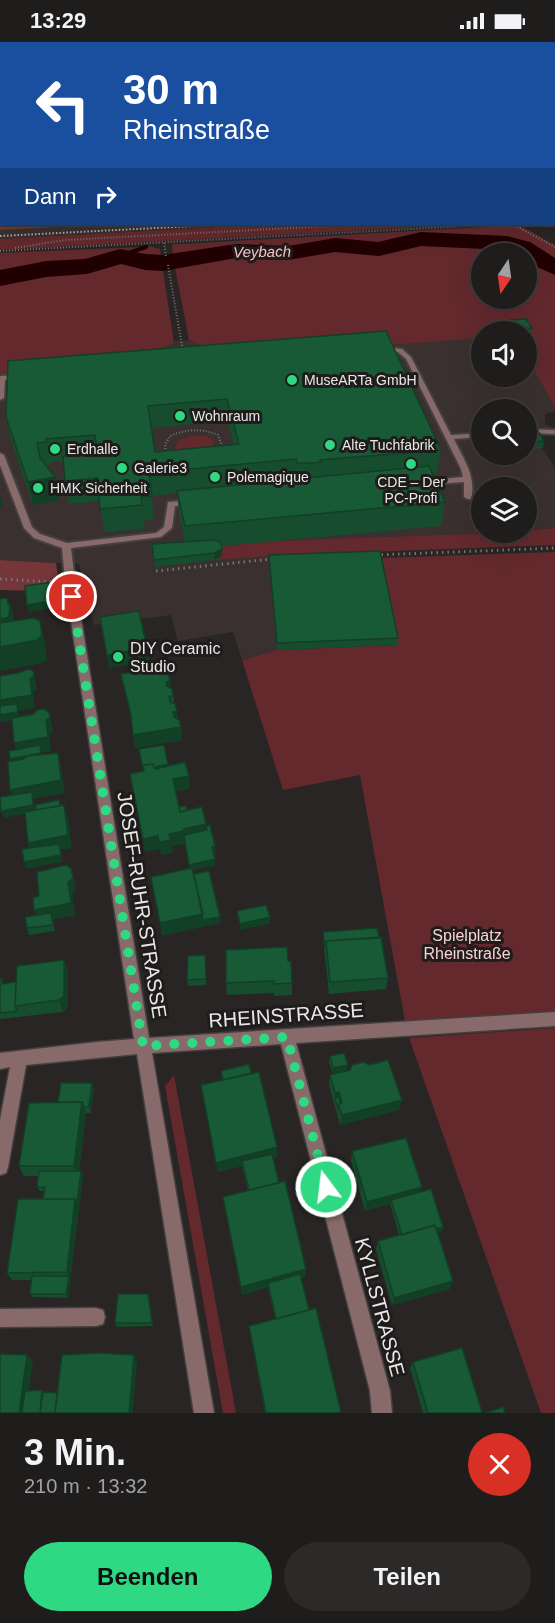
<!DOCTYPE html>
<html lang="de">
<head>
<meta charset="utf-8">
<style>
  body { margin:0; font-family:Helvetica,sans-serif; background:#2c2929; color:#f1f3f6; height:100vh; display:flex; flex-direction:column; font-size:22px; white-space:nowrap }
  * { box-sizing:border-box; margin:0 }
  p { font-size:20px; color:#a1a1a3 }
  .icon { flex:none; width:33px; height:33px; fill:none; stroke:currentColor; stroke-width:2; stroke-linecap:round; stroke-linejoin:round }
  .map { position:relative; height:1371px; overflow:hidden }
  .sheet { display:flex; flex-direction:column; background:#1f1c1c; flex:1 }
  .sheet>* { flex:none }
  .hud { position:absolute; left:0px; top:0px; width:555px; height:183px; box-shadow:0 6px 24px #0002,0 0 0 2px #3c3a3b; background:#1a4fa0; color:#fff; overflow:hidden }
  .needle { width:39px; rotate:193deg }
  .buttons { position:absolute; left:471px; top:201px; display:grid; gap:12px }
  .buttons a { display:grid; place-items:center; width:66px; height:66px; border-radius:50%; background:#1f1c1c; box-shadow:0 6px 24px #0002,0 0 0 2px #3c3a3b; font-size:30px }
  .pin { position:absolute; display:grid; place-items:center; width:51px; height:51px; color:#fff; margin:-26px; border:3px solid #fff; border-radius:50%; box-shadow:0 2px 6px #0007 }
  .me { position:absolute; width:66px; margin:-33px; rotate:345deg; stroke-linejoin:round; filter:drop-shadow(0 0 4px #0008) }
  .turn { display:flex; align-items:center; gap:21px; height:126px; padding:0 24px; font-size:27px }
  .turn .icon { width:78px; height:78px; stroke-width:2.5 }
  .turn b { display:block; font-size:42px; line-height:51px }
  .then { display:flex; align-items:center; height:57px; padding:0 24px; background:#0003; gap:12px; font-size:22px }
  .round { display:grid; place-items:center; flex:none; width:63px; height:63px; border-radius:32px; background:#2c2929 }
  .summary { display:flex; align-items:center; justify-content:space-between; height:102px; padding:0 24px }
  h1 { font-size:36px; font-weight:700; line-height:45px }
  .button { display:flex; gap:12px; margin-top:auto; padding:12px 24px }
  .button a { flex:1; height:69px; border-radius:36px; background:#2fd883; color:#111; font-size:24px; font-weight:700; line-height:69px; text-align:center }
  .button a+a { background:#2c2929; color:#f1f3f6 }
  .status { display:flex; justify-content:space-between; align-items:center; height:42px; padding:0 30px; background:#1f1c1c; direction:ltr }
  .status svg { height:16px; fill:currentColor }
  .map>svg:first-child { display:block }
</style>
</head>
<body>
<div class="status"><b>13:29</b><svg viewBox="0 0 49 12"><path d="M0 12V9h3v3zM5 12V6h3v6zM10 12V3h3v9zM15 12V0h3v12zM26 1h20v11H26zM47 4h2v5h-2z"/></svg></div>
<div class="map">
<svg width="555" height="1371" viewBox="0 0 555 1371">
  <rect width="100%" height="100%" fill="#292525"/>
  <path fill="#3a3030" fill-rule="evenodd" d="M120 182H275L0 197V188Z
    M481 291 482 334H526L527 317 555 365V369L545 372V382L555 386 528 385 555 426V486L527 488 526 446H482V490L494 491 379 497V516L397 603 277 608 242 618 233 590 178 599 171 573 94 583 79 522 0 518V327L172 299ZM482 368H526V412H482Z"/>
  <path fill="#63292d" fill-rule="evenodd" d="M275 182H477L0 208V197Z
    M519 183 555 203V222L516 200 420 195 404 197 380 204 335 201 291 209 241 206 173 217 172 202H181Z
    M422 198 502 202 555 226V365L527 317V292H530L525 283 507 285 510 289 482 290 481 296 230 315 189 298 174 220 242 210 289 213 334 205 376 208ZM482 212H526V256H482Z
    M149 204 160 207 162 220 143 219 127 213Z
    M144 205 127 212 86 222 46 225 0 234V211Z
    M124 216 146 222H162L174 301 120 324 0 333V237L54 228 85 225Z
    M191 394H206L214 399 213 406 177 412 175 405 179 398Z
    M555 486V503L287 513 214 518 212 505 277 499 526 490 527 488Z
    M555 510V970L405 979 360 733 283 748 242 618 277 608 397 603 379 516Z
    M555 986V1371H541L409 996Z
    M174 1033 236 1371H223L165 1044Z"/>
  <path fill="#743639" d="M0 178 2 182H120L0 188Z
    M0 518 56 521 58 535 53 537 55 547 40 549 0 548Z"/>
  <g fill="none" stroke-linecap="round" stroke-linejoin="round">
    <path stroke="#210002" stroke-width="4" d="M120 214 146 205"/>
    <path fill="#210002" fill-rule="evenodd" d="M421 190 507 194 530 200 555 216V233L526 220V212H514L506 208 421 204 379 214 335 210 288 218 236 216 163 229 145 228 121 222 87 232 46 235 0 244V228L46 219 85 217 120 207 145 212 163 213 236 202 288 204 335 196 378 200Z"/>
    <g stroke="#444040" stroke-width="4">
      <path id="lane" d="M382 305 402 307 411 315 451 393 482 391V395L454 397C463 416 477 435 471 457H468L464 455V440L422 443 418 441 422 439 463 435 461 427 406 317 398 310 380 308 379 307Z
        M20 333H23V337L5 338 4 356 0 358V334Z
        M526 387 555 388V392L526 391Z
        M0 411 4 413 32 485 40 492 67 501 156 491 164 485 168 460 191 458 195 461 191 464H175L172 486 161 495 71 506 75 539 70 542 65 539 62 506 34 496 24 486 0 423Z"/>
    </g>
    <g stroke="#444040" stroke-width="3">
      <path id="street" d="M70 536 75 539 149 996 555 970V984L296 1001 390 1349 392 1371H372L370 1349 281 1002 152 1011 214 1371H194L137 1012 26 1023 8 1125 6 1131 0 1133V1078L10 1025 0 1027V1011L97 1000 134 997 65 539Z
        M96 1266 103 1268 105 1275 103 1282 96 1284 0 1285V1267Z"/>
    </g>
    <path stroke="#777474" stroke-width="2" stroke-dasharray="1 2" stroke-linecap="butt" d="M512 182 555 205
      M164 201 166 215
      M15 206 65 198 367 182
      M0 209 505 182
      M168 223 182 304
      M166 413 165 403 170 394C186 387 202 386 218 393L221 401 220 408"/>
    <path stroke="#777474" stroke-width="3" stroke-dasharray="1.5 4" stroke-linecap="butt" d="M376 513 555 506
      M156 529 272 517
      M0 537 53 540"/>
    <use href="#lane" fill="#896a6a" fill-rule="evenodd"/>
    <use href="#street" fill="#896a6a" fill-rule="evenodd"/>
    <path stroke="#b0adad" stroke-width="2" stroke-dasharray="1.5 2" stroke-linecap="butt" d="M0 194 234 182"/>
  </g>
  <path fill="#164d2e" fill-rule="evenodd" d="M508 278 532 286 531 292H526V290H510L507 284Z
    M386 289 441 408 437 431H432L444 456 445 460 441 484 221 504 222 514 214 518 155 525 152 502 185 500 179 472 177 451 152 454 154 477 144 478 145 487 104 490 100 459 69 462 65 439 64 419 51 420V422L45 423 55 435 59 458 33 463 11 398 6 375ZM228 379 234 403 155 410 151 386Z
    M526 387 544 399 543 406 526 408Z
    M269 513 398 596 397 603 277 608Z
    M121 632 171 646 173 654 178 677 181 685 182 698 135 706 132 680Z
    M71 826 76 848 72 853 75 873 53 877 55 889 29 893 27 886 36 873 39 854Z
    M323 890 388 936 386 947 329 952 323 896Z
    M206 919V943L188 944 187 938Z
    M288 919 292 941V953L274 954V951L227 953 226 941Z
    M68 930V965L63 970 0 977V937L4 942Z
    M330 1014 347 1028 399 1068 340 1083 329 1043 330 1033 333 1032 329 1020Z
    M221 1029 251 1031 277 1115 273 1116 305 1235 301 1236 309 1268 340 1371H265L249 1284 275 1277 268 1245 242 1253 223 1155 248 1149 242 1124 218 1130 201 1043 222 1038Z
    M92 1041 94 1046 91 1071H86L79 1129H81L83 1134 68 1256 33 1255 30 1252 32 1238H12L7 1231 43 1157 44 1149H40L37 1145 39 1134H24L19 1124 58 1060Z
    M352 1109 421 1150 442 1190 437 1191 450 1247 392 1263 376 1208 378 1199 399 1193 390 1162 365 1169 351 1119Z
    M148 1252 149 1256 153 1284 117 1285 115 1281Z
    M413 1320 481 1371H423L410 1326Z"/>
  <path fill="#123f26" d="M55 435 59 458 33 463 28 440Z
    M0 453 3 465 0 466Z
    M222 507V514L214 518V511Z
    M53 540 57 565 29 570 27 563Z
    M7 556 10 566V562L14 575 13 589 0 591V577Z
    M40 579 45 602 47 617 42 621 0 629V605Z
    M147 606 149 619 109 626 107 613Z
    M33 629 37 647 33 650 35 666 19 669V677L0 680V658Z
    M170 639 172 652 167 653 166 640Z
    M177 669 179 683 174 684 173 670Z
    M49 670 53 688 49 692 51 709 42 710 43 718 12 724 10 717 18 714 14 701 46 678Z
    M181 685 182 698 135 706 133 693Z
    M58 711 61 724 65 751 34 757 35 770 4 776 1 769 14 761 10 748Z
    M168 722 169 729 143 726Z
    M189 734 190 747 174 750 173 737Z
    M64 763 68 776 72 806 61 808 62 820 26 827 24 820 32 814 28 801Z
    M206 782 208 795H184L185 802 172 804 173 811 161 813 159 800 169 792 184 787Z
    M158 794 160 807 145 810 143 797Z
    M215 804 216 811H213L212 805Z
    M215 817V824L190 829 189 823Z
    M71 826 76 848 72 853 75 873 53 877 55 889 53 883 38 880 34 868 68 840Z
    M203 872 220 875 221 881 162 894 160 881Z
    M270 875V882L240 888V882Z
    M64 918 68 930V965L63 970 59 958Z
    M348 1023 347 1029 333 1032V1026Z
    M92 1041 94 1046 91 1071 89 1065Z
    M339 1050 338 1060 335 1056V1051Z
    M402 1058 399 1068 340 1083 342 1073Z
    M82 1060 86 1071 79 1134 74 1124Z
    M277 1105V1115L243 1124 242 1119V1124L218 1130 216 1121Z
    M81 1129 83 1134 79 1166 77 1161Z
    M422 1145 419 1154 391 1158 390 1162 365 1169 367 1160Z
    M75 1157 79 1166 68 1256 66 1252 69 1234 67 1230Z
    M443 1185 442 1190 401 1200 403 1196Z
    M306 1227 305 1235 269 1245 268 1241V1245L242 1253 241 1245Z
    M453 1239 450 1247 392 1263 394 1256Z
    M148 1252 149 1256 153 1284 152 1281Z
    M27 1313 33 1319 26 1371H19Z
    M134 1313 137 1319 133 1371H129Z"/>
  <path fill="#195a36" stroke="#123f26" stroke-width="1.5" fill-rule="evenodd" d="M526 277 532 286 513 287 508 278Z
    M386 289 441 408 320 418 321 420 312 421H297L296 417 149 431 152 454 141 455 142 463 100 467 98 436 65 439 63 415 68 412 67 409 97 405 95 393 46 397 47 400 37 401 40 416 55 435 28 440 6 375 8 319ZM227 357 239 402 155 410 148 364Z
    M536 386 544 399 526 401V387Z
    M429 424 445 460 185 484 177 449Z
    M436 440H437L444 456H443Z
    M212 498 221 500 222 507 214 511 154 518 152 502Z
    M380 509 398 596 277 601 269 513Z
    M53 540 56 558 27 563 25 544Z
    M7 556 8 562H10L9 575 0 577V557Z
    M139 569 147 606 107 613 100 575Z
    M34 576 40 579 42 593 37 598 0 605V581Z
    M162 625 163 630 168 632 170 639 166 640 167 644 172 647 173 654H169L170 660 175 662 177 669 173 670 174 675 179 678 181 685 133 693 131 673 121 632Z
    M29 627 33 629 34 633 30 637 32 653 0 658V634L18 631Z
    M17 662 18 670 0 673V664Z
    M44 667 49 670 50 675 46 678 48 695 14 701 12 676 34 672 37 668Z
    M40 703 41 711 10 717 9 709Z
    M164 703 168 722 154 725 153 722 143 723V727L139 707Z
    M58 711 61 738 10 748 8 720 23 717 27 714Z
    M185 720 189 734 173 737 180 770 202 765 206 782 184 787 183 789 169 792 171 798 159 800 158 794 143 797 130 732 144 729 143 723 153 722 155 727Z
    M32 750 33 763 1 769 0 755Z
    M59 758 60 764 36 768 35 763Z
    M64 763 68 793 28 801 25 770Z
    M186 764 187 768 180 770 179 765Z
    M210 783 215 804 212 805 215 817 189 823 184 795 185 793 207 788 206 784Z
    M59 802 61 813 24 820 22 807Z
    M66 823 71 826 73 836 68 840 71 861 34 868 33 856 39 854 37 830Z
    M192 826 203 872 160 881 151 835Z
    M209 829 220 875 203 878 194 832Z
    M266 863 270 875 240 882 237 869Z
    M51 871 53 883 27 886 25 875Z
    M377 886 379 896 326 899 325 905 323 890Z
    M381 895 388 936 330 940 326 899Z
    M287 905 288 919 291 920 292 941 274 942V939L226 941V908Z
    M205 913 206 937 187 938 188 914Z
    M64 918V954L59 958 15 964 17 924Z
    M2 936V942L16 940 15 964 17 969 0 971V937Z
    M344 1011 348 1023 333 1026 330 1014Z
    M388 1018 402 1058 342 1073 338 1062 342 1061 339 1050 335 1051 330 1033 350 1028 352 1023 364 1020 369 1023Z
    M249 1022 251 1031 223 1038 221 1029Z
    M259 1030 277 1105 216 1121 201 1043Z
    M61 1041H92L89 1065H84L82 1060H58Z
    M339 1055 340 1062H338V1067L335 1056Z
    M82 1060 74 1124H19L29 1061Z
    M406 1096 422 1145 367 1160 352 1109Z
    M272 1112 279 1141 249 1148 242 1119Z
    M39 1129H81L77 1161 75 1157H43L45 1145H37Z
    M285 1139 306 1227 241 1245 223 1155Z
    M431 1147 443 1185 436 1187 435 1183 402 1193 391 1158Z
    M18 1157H75L67 1230 7 1231Z
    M435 1183 453 1239 394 1256 378 1199Z
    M300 1232 309 1268 276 1277 268 1241Z
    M32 1234H69L66 1252H30Z
    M118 1252H148L152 1281H115Z
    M316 1266 341 1370 336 1371H266L249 1284Z
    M462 1306 482 1370 479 1371H428L413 1320Z
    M98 1311 134 1313 129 1371H55L62 1313Z
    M0 1312 27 1313 19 1371H0Z
    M42 1348 40 1371 43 1350 57 1351 55 1371H22L25 1349Z
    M503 1365 505 1371H486Z"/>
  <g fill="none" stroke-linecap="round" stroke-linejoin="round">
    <path stroke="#2fd883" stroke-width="10" stroke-dasharray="0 18" d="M72 555 143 1004 287 995 326 1145"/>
  </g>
  <g fill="#2fd883" stroke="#1f1c1c" stroke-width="2">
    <circle cx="292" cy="338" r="6"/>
    <circle cx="180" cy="374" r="6"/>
    <circle cx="330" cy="403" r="6"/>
    <circle cx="55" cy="407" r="6"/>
    <circle cx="411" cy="422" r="6"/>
    <circle cx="122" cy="426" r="6"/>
    <circle cx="215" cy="435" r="6"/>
    <circle cx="38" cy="446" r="6"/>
    <circle cx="118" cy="615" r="6"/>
  </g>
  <g text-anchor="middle" stroke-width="6" stroke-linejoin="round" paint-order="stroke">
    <g font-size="14" fill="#e9e7e7" stroke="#1f1c1c" text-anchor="start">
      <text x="304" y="343">MuseARTa GmbH</text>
      <text x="192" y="379">Wohnraum</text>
      <text x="342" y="408">Alte Tuchfabrik</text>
      <text x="67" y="412">Erdhalle</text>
      <text x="134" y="431">Galerie3</text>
      <text x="227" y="440">Polemagique</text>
      <text x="411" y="445" text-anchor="middle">CDE – Der<tspan x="411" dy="16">PC-Profi</tspan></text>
      <text x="50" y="451">HMK Sicherheit</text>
    </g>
    <g font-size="15" font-style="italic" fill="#fec0c1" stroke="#1f1c1c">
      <text transform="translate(262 210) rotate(-1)" y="5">Veybach</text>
    </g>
    <g font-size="16" fill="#e9e7e7" stroke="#1f1c1c" text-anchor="start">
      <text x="130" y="612">DIY Ceramic<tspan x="130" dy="18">Studio</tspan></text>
    </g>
    <g font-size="16" fill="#fbd2d2" stroke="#1f1c1c">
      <text x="467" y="899">Spielplatz<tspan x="467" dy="18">Rheinstraße</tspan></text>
    </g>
    <g font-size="20" fill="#e9e7e7" stroke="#1f1c1c">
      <text transform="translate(142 863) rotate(81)" y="7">JOSEF-RUHR-STRASSE</text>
      <text transform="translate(286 973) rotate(-4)" y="7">RHEINSTRASSE</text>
      <text transform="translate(380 1265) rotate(75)" y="7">KYLLSTRASSE</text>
    </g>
  </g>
</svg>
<div class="buttons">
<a><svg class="needle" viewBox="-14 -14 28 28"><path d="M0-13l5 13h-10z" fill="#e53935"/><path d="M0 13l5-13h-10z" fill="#a1a1a3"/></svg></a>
<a><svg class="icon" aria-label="sound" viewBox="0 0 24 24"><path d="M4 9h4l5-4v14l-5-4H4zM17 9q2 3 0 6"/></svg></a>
<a><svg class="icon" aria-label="search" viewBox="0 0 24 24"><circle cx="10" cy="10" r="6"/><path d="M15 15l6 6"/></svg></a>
<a><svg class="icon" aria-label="layers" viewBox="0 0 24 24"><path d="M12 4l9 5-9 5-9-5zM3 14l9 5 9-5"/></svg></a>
</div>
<div class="pin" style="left:72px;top:555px;background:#d93025"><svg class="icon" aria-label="arrive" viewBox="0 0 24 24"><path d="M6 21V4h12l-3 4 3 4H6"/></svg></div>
<svg class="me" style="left:326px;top:1145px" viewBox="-20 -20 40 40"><circle r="17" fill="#2fd883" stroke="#fff" stroke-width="3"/><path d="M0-11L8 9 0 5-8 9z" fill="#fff"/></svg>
<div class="hud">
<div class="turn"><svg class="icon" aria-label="left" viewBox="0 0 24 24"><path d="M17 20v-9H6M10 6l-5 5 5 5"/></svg><div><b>30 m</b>Rheinstraße</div></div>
<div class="then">Dann<svg class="icon" aria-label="right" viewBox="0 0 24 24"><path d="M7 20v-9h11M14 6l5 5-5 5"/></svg></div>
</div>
</div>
<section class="sheet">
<div class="summary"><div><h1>3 Min.</h1><p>210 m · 13:32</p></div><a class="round" style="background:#d93025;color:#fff"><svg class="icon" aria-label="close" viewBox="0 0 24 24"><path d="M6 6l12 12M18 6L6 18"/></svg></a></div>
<div class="button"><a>Beenden</a><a>Teilen</a></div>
</section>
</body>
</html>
